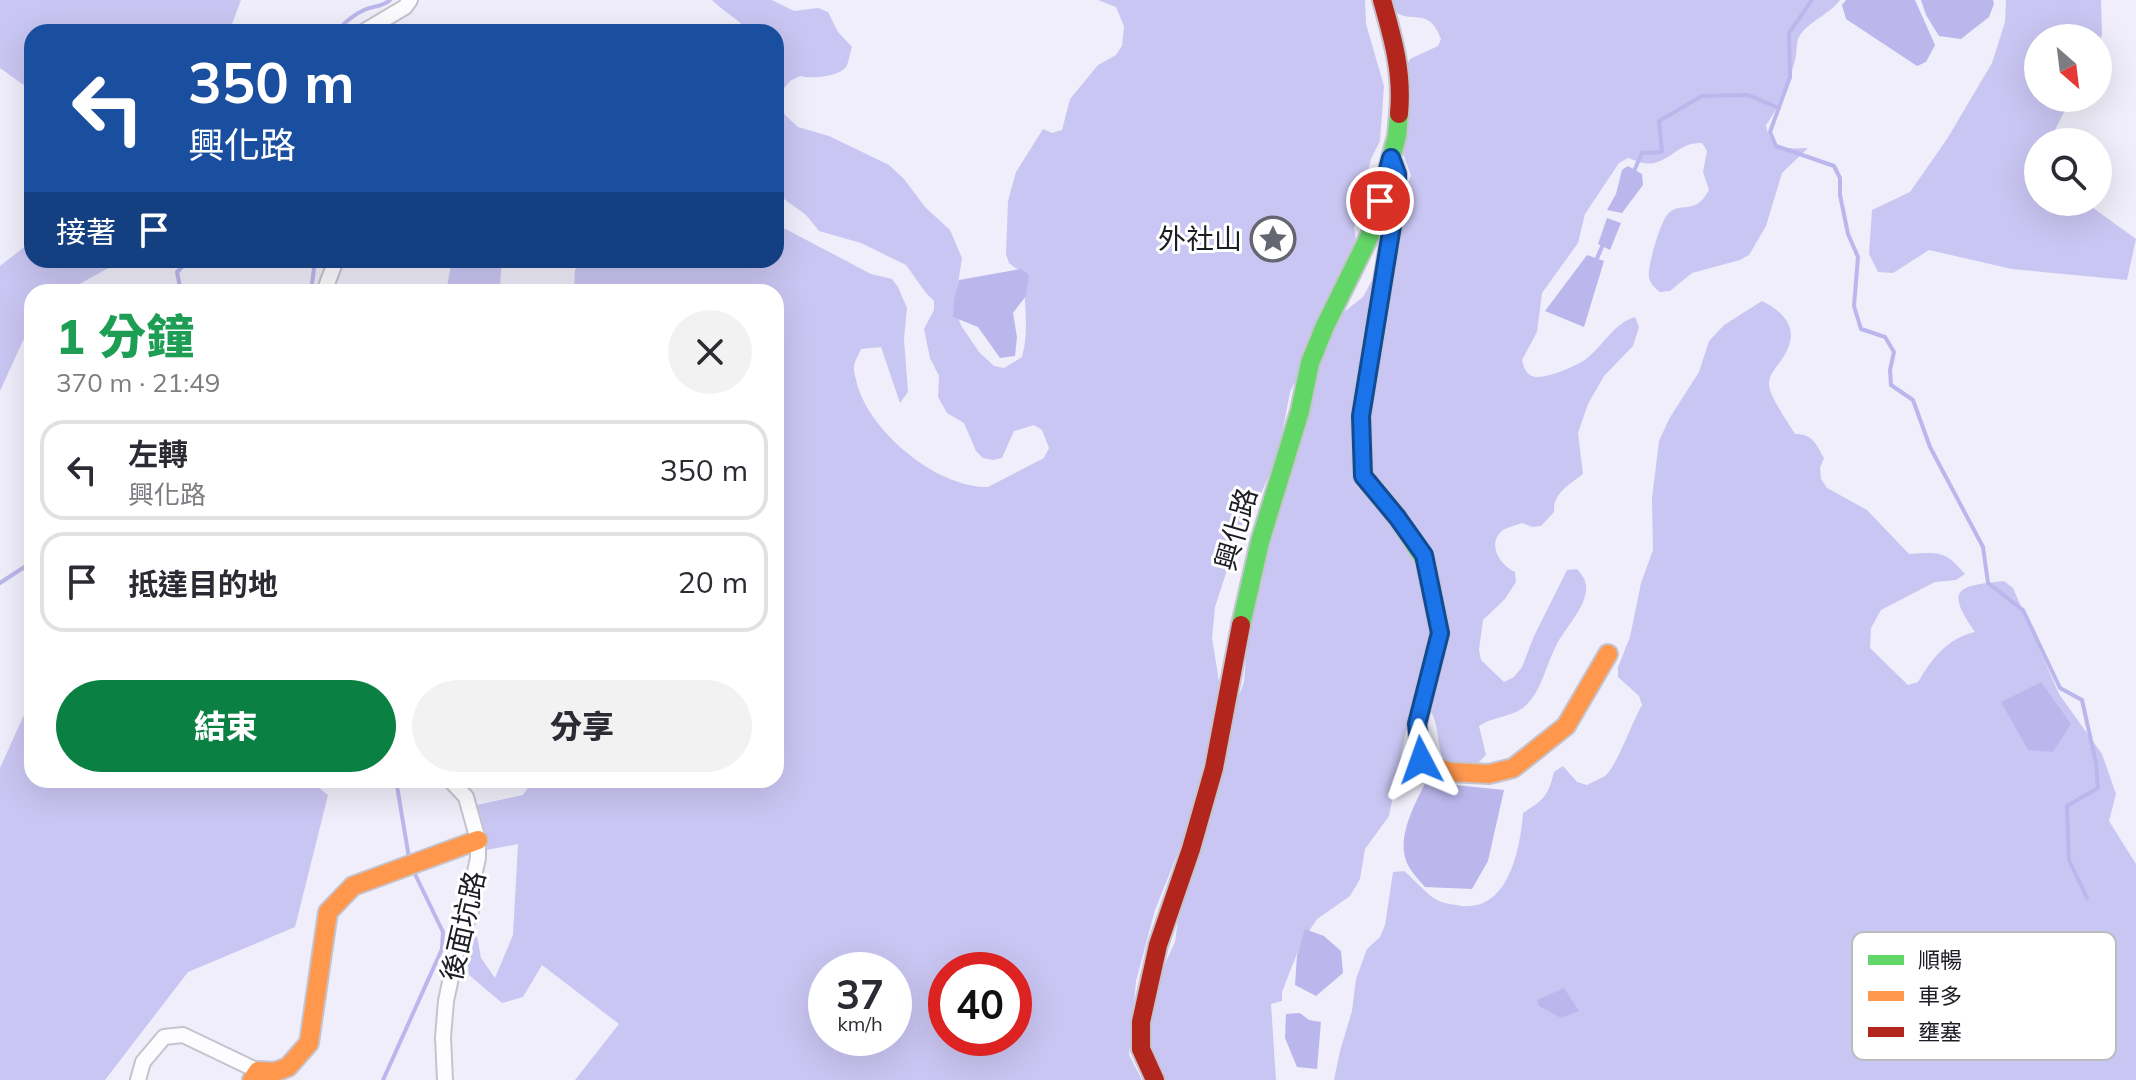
<!DOCTYPE html>
<html lang="zh-TW">
<head>
<meta charset="utf-8">
<style>
  body { margin:0; font-family:Mulish,"Noto Sans TC",sans-serif; background:#f2f2f3; color:#2b2b33; height:100vh; display:flex; flex-direction:column; font-size:30px; white-space:nowrap }
  * { box-sizing:border-box; margin:0 }
  p { font-size:26px; color:#7c7c81 }
  .icon { flex:none; width:44px; height:44px; fill:none; stroke:currentColor; stroke-width:2; stroke-linecap:round; stroke-linejoin:round }
  .map { position:relative; flex:1; overflow:hidden }
  .panel { position:absolute; left:24px; top:284px; width:760px; height:504px; display:flex; flex-direction:column; background:#fff; border-radius:24px; box-shadow:0 8px 32px #0002 }
  .panel>* { flex:none }
  .top-card { position:absolute; left:24px; top:24px; width:760px; height:244px; border-radius:24px; box-shadow:0 8px 32px #0002; background:#1a4fa0; color:#fff; overflow:hidden }
  .needle { width:52px; rotate:152deg }
  .buttons { position:absolute; left:2024px; top:24px; display:grid; gap:16px }
  .buttons a { display:grid; place-items:center; width:88px; height:88px; border-radius:50%; background:#fff; box-shadow:0 8px 32px #0002; font-size:40px }
  .speed { position:absolute; left:808px; top:952px; display:flex; gap:16px; font-size:40px; font-weight:700; text-align:center }
  .speed>* { display:grid; place-content:center; width:104px; height:104px; border-radius:50%; background:#fff; box-shadow:0 8px 32px #0002; line-height:1 }
  .speed small { font-size:20px; font-weight:400 }
  .speed .limit { border:12px solid #d22; background:#fff; color:#111 }
  .pin { position:absolute; display:grid; place-items:center; width:68px; height:68px; color:#fff; margin:-34px; border:4px solid #fff; border-radius:50%; box-shadow:0 2px 8px #0007 }
  .me { position:absolute; width:88px; margin:-44px; rotate:356deg; stroke-linejoin:round; filter:drop-shadow(0 0 6px #0008) }
  .turn { display:flex; align-items:center; gap:28px; height:168px; padding:0 32px; font-size:36px }
  .turn .icon { width:104px; height:104px; stroke-width:2.5 }
  .turn b { display:block; font-size:56px; line-height:68px }
  .then { display:flex; align-items:center; height:76px; padding:0 32px; background:#0003; gap:16px; font-size:30px }
  .round { display:grid; place-items:center; flex:none; width:84px; height:84px; border-radius:42px; background:#f2f2f3 }
  .summary { display:flex; align-items:center; justify-content:space-between; height:136px; padding:0 32px }
  h1 { font-size:48px; font-weight:800; line-height:60px; color:#1e9e55 }
  .primary-button { display:flex; gap:16px; margin-top:auto; padding:16px 32px }
  .primary-button a { flex:1; height:92px; border-radius:48px; background:#0b8043; color:#fff; font-size:32px; font-weight:800; line-height:92px; text-align:center }
  .primary-button a+a { background:#f2f2f3; color:#2b2b33 }
  ul { padding:0; list-style:none }
  li { display:flex; align-items:center; gap:24px; height:100px; margin:0 16px 12px; padding:0 16px; border:4px solid #e1e1e2; border-radius:24px }
  li div { flex:1 }
  li b { display:block; font-size:30px }
  li em { font-style:normal }
  .map>svg:first-child { display:block }
</style>
</head>
<body>
<div class="map">
<svg width="2136" height="1080" viewBox="0 0 2136 1080">
  <rect width="100%" height="100%" fill="#efeefa"/>
  <path fill="#cac6f3" fill-rule="evenodd" d="M0 0H241L229 32H32V91L0 68Z
    M712 0H772L794 11 818 8 828 12 838 32 852 47C850 52 849 62 846 67 838 77 811 79 800 76L790 81 777 97 785 115 798 127 829 136 889 165 904 179 925 207 950 230 962 258 954 309 962 327 979 352 994 366 1004 368 1022 357C1030 328 1023 304 1025 275L1009 263 1006 254 1008 201 1016 172 1043 129 1052 133 1062 130 1070 99 1098 65 1116 55 1122 46 1124 26 1116 7 1098 0H1365L1366 24 1384 86 1380 141 1371 159 1354 227 1356 241 1317 339 1290 392 1278 455 1259 498 1243 521 1215 607 1212 638 1219 681 1217 723 1194 813 1155 910 1136 981 1129 1055 1142 1080H575L619 1024 542 965 523 997 502 1003 469 975 466 948 477 936 481 958 495 978 513 935 518 844 486 850 477 805 523 795 533 780H776V292H574L575 270 581 260H776V224L871 274 892 279 898 287 907 308 904 339 908 392 900 403 881 347 861 349C859 354 855 360 854 366 853 372 856 378 857 384 870 432 937 488 988 487L1044 458 1049 448 1042 430 1034 425 1014 431 1002 458 993 460 983 458 976 451 964 423 947 413 938 397 939 376 930 358 924 329 934 310V301L926 293 906 265 861 243 819 231 806 215 776 193V32H748C739 18 723 12 712 0ZM826 970H894V1038H826ZM946 970H1014V1038H946Z
    M1390 0H1840C1829 15 1807 22 1799 37 1796 43 1797 50 1796 56 1791 79 1780 106 1766 125 1770 150 1787 149 1808 148L1782 173 1766 226 1749 255 1740 260 1692 273 1670 291 1660 292C1655 288 1650 284 1649 277 1647 267 1660 224 1667 215 1679 200 1695 217 1709 190L1703 172 1707 151 1702 143C1680 142 1672 159 1654 163 1646 165 1636 161 1628 158L1619 163 1585 214 1578 243 1542 293 1537 332 1522 360C1524 367 1525 373 1532 376 1542 381 1577 366 1586 359 1603 346 1614 323 1635 317L1639 327 1633 346 1604 376 1588 404 1578 433 1583 474C1569 485 1553 493 1554 512L1541 526 1532 527 1522 523C1517 525 1508 527 1503 530 1486 544 1500 565 1515 572L1516 582 1505 599 1483 620 1479 650 1481 660 1504 682 1514 677 1522 667 1534 636 1567 570 1577 569C1583 576 1587 581 1586 591 1584 610 1564 629 1556 646 1547 663 1542 688 1529 702 1516 718 1495 715 1479 726L1486 755 1472 769 1444 760C1436 745 1440 727 1431 712L1413 717 1407 726 1389 816 1365 849 1360 879 1350 896 1317 919 1301 943 1282 992V1001L1271 1004 1276 1080H1164L1146 1038 1153 990 1175 942 1179 913 1231 736 1233 711 1244 682 1248 630 1262 583 1271 522 1331 322 1363 297 1381 263 1398 205 1411 176 1401 148 1406 66 1410 59 1438 46 1441 39C1428 4 1413 27 1391 9Z
    M2006 0H2101L2102 35 2098 43V38H2038V98H2071L2049 142H2038V202H2085L2136 239 2127 280 2012 269 1929 250 1893 273 1878 272 1869 254 1872 210 1910 192 1947 139 1992 63 2005 22Z
    M32 241V260H123L65 292H32V321L0 391V266Z
    M452 260H502L500 285 495 292H446Z
    M1762 301C1786 313 1800 330 1784 356 1779 365 1769 373 1769 384 1769 396 1788 422 1795 434 1813 434 1816 444 1824 458L1820 468 1821 479 1827 488 1867 510 1909 554C1939 552 1945 550 1965 574L1956 580 1935 582 1881 610 1871 628 1870 648 1908 685 1918 682C1931 660 1947 638 1975 632 1944 588 1958 586 2004 581L2013 588 2059 694 2102 754 2116 794 2109 821 2136 864V1080H1334L1340 1051 1352 1011 1356 979 1367 949 1380 937 1385 925 1393 872 1404 871C1415 880 1426 894 1437 900 1442 903 1450 904 1456 905 1507 916 1520 852 1523 813 1543 800 1548 797 1554 772L1563 766 1577 782 1587 785C1592 782 1600 779 1605 776 1617 766 1632 722 1642 705L1639 696 1618 677V667L1630 637 1641 583 1653 550 1652 498 1659 441 1669 419 1699 372 1709 341 1724 325Z
    M32 697V780H309L328 795 295 927 188 972 105 1080H0V768Z"/>
  <path fill="#bbb7ec" d="M1846 0H1915L1935 45 1926 62 1917 66 1846 19 1842 5Z
    M1921 0H1993L1994 4 1989 17 1961 39 1939 36 1926 15Z
    M1628 166 1642 174 1643 185 1622 213 1607 210 1616 194 1622 170Z
    M1607 218 1621 223 1610 250 1598 244Z
    M1587 255 1604 261 1584 327 1545 311Z
    M1021 269 1029 275 1026 296 1013 313 1017 337 1015 356 1000 358 978 327 953 317 954 300 959 280Z
    M2041 682 2071 724 2053 752 2028 750 2001 702Z
    M1426 782 1504 790 1488 861 1472 889 1425 887C1420 881 1413 874 1409 867 1394 842 1414 805 1426 782Z
    M1305 929 1324 936 1341 951 1343 973 1316 996 1295 985 1297 955Z
    M1564 988 1579 1011 1561 1018 1539 1006 1537 1000Z
    M1300 1013 1309 1020 1321 1022 1317 1069 1297 1067 1285 1038 1286 1014Z"/>
  <g fill="none" stroke-linecap="round" stroke-linejoin="round">
    <path stroke="#bbb7ec" stroke-width="4" d="M1812 0 1789 33 1790 77 1770 132 1776 146 1834 166 1840 178V195L1848 234 1858 257 1854 306 1861 329 1885 337 1894 352 1890 370 1891 385 1913 400 1930 447 1983 547 1988 583 2023 610 2060 688 2082 700 2096 763 2098 788 2067 806 2069 860 2087 898
      M336 32C344 23 353 15 364 10 373 6 382 7 390 0
      M1634 171 1642 153 1662 152 1659 121 1702 96 1748 95 1779 108
      M1595 263 1604 242
      M181 292 177 272 189 260
      M311 292 315 260
      M0 583 32 562
      M396 780 409 858
      M383 1080 442 949 443 932 413 870"/>
    <g stroke="#c5c4ce" stroke-width="18">
      <path id="street" d="M363 32 405 7 410 0
        M324 292 336 260
        M138 1080 143 1062 164 1037 183 1035 258 1071
        M445 1080 443 1037 446 1001 459 940 471 911 470 894 478 858V840L466 797 450 780"/>
    </g>
    <g stroke="#c5c4ce" stroke-width="22">
      <path id="fast" d="M1394 165 1397 174V195L1361 416 1363 476 1397 517 1425 560
        M1241 625 1260 542 1300 411 1310 363 1325 326 1370 235 1397 136 1399 114"/>
    </g>
    <g stroke="#c5c4ce" stroke-width="22">
      <path id="slow" d="M1425 560 1440 633 1417 724 1421 760 1429 766 1451 772 1489 774 1513 768 1566 726 1608 654
        M252 1080 258 1071 275 1072 288 1067 309 1043 328 912 353 886 478 840"/>
    </g>
    <g stroke="#c5c4ce" stroke-width="22">
      <path id="jam" d="M1382 0C1393 39 1403 73 1399 114
        M1155 1080 1141 1049V1022L1158 945 1191 849 1214 768 1241 625"/>
    </g>
    <use href="#street" stroke="#fdfcfe" stroke-width="14"/>
    <use href="#fast" stroke="#63d668" stroke-width="18"/>
    <use href="#slow" stroke="#ff974d" stroke-width="18"/>
    <use href="#jam" stroke="#b3261e" stroke-width="18"/>
  </g>
  <g fill="none" stroke-linecap="round" stroke-linejoin="round">
    <g stroke="#114b97" stroke-width="20">
      <path id="route" d="M1380 201 1391 158 1397 174V195L1361 416 1363 476 1397 517 1424 555 1440 633 1417 724 1421 760"/>
    </g>
    <use href="#route" stroke="#1a73e8" stroke-width="14"/>
  </g>
  <defs>
    <g id="sight-ring" transform="scale(2.3)"><circle r="9.5" fill="#fff" stroke="#666670" stroke-width="1.5"/><path d="M0-6L1.8-2.2L6-1.7L2.9 1.2L3.7 5.4L0 3.3L-3.7 5.4L-2.9 1.2L-6-1.7L-1.8-2.2Z" fill="#666670"/></g>
  </defs>
  <g fill-rule="evenodd">
    <use href="#sight-ring" x="1273" y="239"/>
  </g>
  <g text-anchor="middle" stroke-width="6" stroke-linejoin="round" paint-order="stroke">
    <g font-size="28" fill="#1d1d25" stroke="#fff" text-anchor="end">
      <text x="1242" y="249">外社山</text>
    </g>
    <g font-size="28" fill="#1d1d25" stroke="#fff">
      <text transform="translate(1236 529) rotate(-74)" y="10">興化路</text>
      <text transform="translate(463 926) rotate(-77)" y="10">後面坑路</text>
    </g>
  </g>
  <rect x="1852" y="932" width="264" height="128" rx="12" fill="#fff" stroke="#bbbbbe" stroke-width="2"/>
  <rect x="1868" y="955" width="36" height="10" fill="#63d668"/>
  <rect x="1868" y="991" width="36" height="10" fill="#ff974d"/>
  <rect x="1868" y="1027" width="36" height="10" fill="#b3261e"/>
  <g font-size="22" fill="#1d1d25">
    <text x="1918" y="968">順暢</text>
    <text x="1918" y="1004">車多</text>
    <text x="1918" y="1040">壅塞</text>
  </g>
</svg>
<div class="buttons">
<a><svg class="needle" viewBox="-14 -14 28 28"><path d="M0-13l5 13h-10z" fill="#e53935"/><path d="M0 13l5-13h-10z" fill="#7c7c81"/></svg></a>
<a><svg class="icon" aria-label="search" viewBox="0 0 24 24"><circle cx="10" cy="10" r="6"/><path d="M15 15l6 6"/></svg></a>
</div>
<div class="speed"><div>37<small>km/h</small></div><div class="limit">40</div></div>
<div class="pin" style="left:1380px;top:201px;background:#d93025"><svg class="icon" aria-label="arrive" viewBox="0 0 24 24"><path d="M6 21V4h12l-3 4 3 4H6"/></svg></div>
<svg class="me" style="left:1421px;top:760px" viewBox="-20 -20 40 40"><path d="M0-17L14 15 0 8-14 15z" fill="#1a73e8" stroke="#fff" stroke-width="4"/></svg>
<div class="top-card">
<div class="turn"><svg class="icon" aria-label="left" viewBox="0 0 24 24"><path d="M17 20v-9H6M10 6l-5 5 5 5"/></svg><div><b>350 m</b>興化路</div></div>
<div class="then">接著<svg class="icon" aria-label="arrive" viewBox="0 0 24 24"><path d="M6 21V4h12l-3 4 3 4H6"/></svg></div>
</div>
<section class="panel">
<div class="summary"><div><h1>1 分鐘</h1><p>370 m · 21:49</p></div><a class="round"><svg class="icon" aria-label="close" viewBox="0 0 24 24"><path d="M6 6l12 12M18 6L6 18"/></svg></a></div>
<ul>
<li><svg class="icon" aria-label="left" viewBox="0 0 24 24"><path d="M17 20v-9H6M10 6l-5 5 5 5"/></svg><div><b>左轉</b><p>興化路</p></div><em>350 m</em></li>
<li><svg class="icon" aria-label="arrive" viewBox="0 0 24 24"><path d="M6 21V4h12l-3 4 3 4H6"/></svg><div><b>抵達目的地</b></div><em>20 m</em></li>
</ul>
<div class="primary-button"><a>結束</a><a>分享</a></div>
</section>
</div>
</body>
</html>
